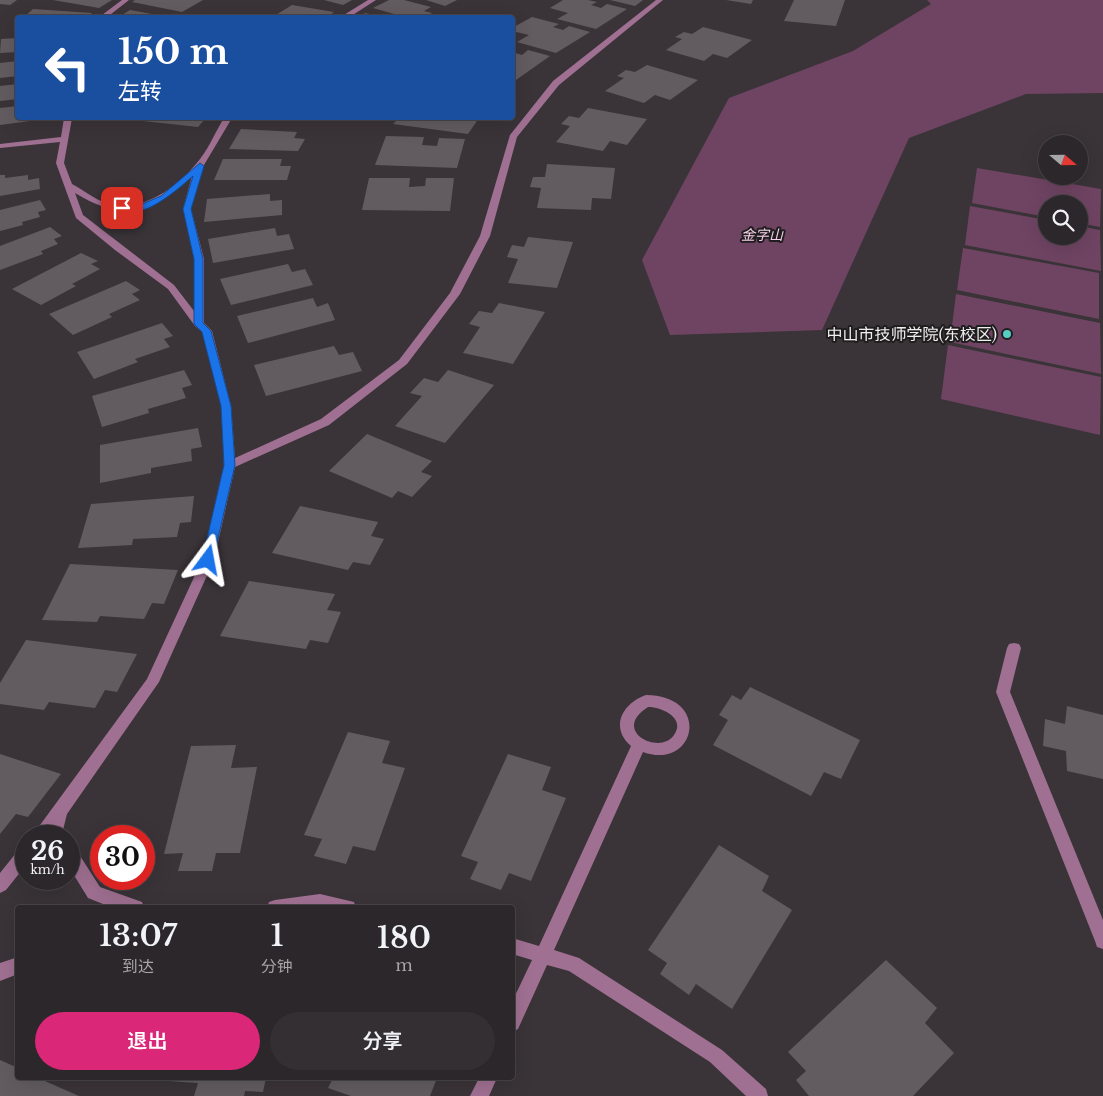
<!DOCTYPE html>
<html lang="zh">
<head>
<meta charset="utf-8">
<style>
  body { margin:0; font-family:"Libre Baskerville","Noto Sans SC",serif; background:#342f32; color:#f1f3f6; height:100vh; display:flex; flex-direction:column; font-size:19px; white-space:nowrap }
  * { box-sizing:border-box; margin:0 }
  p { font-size:16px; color:#a6a5a8 }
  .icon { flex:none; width:28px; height:28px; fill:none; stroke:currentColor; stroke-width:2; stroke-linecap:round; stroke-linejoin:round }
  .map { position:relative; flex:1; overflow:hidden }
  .panel { position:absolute; left:15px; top:905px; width:500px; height:175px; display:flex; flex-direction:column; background:#2c272a; border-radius:5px; box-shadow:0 5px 20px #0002,0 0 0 1px #484447 }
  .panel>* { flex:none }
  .guide { position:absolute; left:15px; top:15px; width:500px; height:105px; border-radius:5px; box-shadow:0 5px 20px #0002,0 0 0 1px #484447; background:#1a4fa0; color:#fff; overflow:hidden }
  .needle { width:32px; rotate:110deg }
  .controls { position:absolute; left:1038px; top:135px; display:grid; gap:10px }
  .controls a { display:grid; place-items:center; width:50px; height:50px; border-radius:50%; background:#2c272a; box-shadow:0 5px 20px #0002,0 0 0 1px #484447; font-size:25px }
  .speed { position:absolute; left:15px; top:825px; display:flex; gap:10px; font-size:25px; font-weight:700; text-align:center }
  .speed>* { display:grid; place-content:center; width:65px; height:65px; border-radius:50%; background:#2c272a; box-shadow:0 5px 20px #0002,0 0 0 1px #484447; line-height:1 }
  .speed small { font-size:12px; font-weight:400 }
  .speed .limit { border:8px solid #d22; background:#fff; color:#111 }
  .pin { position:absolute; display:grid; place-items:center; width:42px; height:42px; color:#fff; margin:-21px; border-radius:10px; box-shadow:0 2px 8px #0006 }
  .me { position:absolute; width:55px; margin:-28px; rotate:13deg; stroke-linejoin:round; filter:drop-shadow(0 0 4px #0008) }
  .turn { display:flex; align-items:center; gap:18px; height:105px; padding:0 20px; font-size:22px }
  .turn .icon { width:65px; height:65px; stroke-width:2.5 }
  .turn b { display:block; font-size:35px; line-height:42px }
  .eta { display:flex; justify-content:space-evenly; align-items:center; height:85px; text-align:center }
  .eta b { font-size:30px; font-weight:600; line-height:35px }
  .action { display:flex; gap:10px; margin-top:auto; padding:10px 20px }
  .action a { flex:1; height:58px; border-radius:30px; background:#db2777; color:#fff; font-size:20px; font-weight:600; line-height:58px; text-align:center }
  .action a+a { background:#342f32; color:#f1f3f6 }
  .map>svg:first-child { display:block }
</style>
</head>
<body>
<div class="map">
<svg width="1103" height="1096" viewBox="0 0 1103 1096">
  <rect width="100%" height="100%" fill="#3a3438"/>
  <path fill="#6f4463" d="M927 0H1103V93L1026 94 909 138 822 330 670 335 642 260 729 98 853 51 931 4Z
    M977 168 1101 189 1100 227 1079 223V204H1046V217L972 203Z
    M970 206 1046 220V236H1079V226L1100 230 1101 271 965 245Z
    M963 248 1099 273V319L957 290Z
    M956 294 1100 323 1101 374 950 342Z
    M948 345 1101 377 1100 435 941 399Z"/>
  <path fill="#625c60" d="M0 0H17L10 5 0 4Z
    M53 0H112L99 8Z
    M135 0H203L182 12 132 2Z
    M324 0H352L343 5Z
    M389 0H404L431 7 424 11 432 13 423 18H408L373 8Z
    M426 0H457L445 6Z
    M563 0H588L597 2 591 5 601 8 607 4 627 9 596 29 557 19 568 13 550 8Z
    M610 0H643L635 6Z
    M726 0H753L751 4Z
    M794 0H845L836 26 784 21Z
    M292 5 334 12 326 18H271Z
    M33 9 92 13 87 18H23Z
    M130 10 168 17V18H117Z
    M365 13 383 17V18H357Z
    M532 17 559 24 553 27 563 30 569 26 590 32 556 53 517 42 529 35 512 31V28Z
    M703 27 752 40 727 58 713 54 704 61 666 50 682 39 675 37 684 32 692 34Z
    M18 38V52L0 53 1 39Z
    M528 50 550 56 516 80 512 79V52L522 55Z
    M18 61V76L0 78V63Z
    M647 65 698 80 670 100 655 95 644 103 605 91 624 78 617 76 626 70 635 72Z
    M18 84V99L0 101V86Z
    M18 106V118L45 119 0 125V108Z
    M588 108 647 119 627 145 610 141 603 151 556 142 570 126 561 124 569 116 579 118Z
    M147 118H206L198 127 143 121Z
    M399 118H479L468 134 393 124Z
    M241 129 297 132 294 138 305 139 298 151 229 149Z
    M386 136 424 137 422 145 437 146 439 138 465 139 457 168 375 165Z
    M223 159H282L280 166H291L287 180H214Z
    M547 164 615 168 611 199 592 198 591 210 537 208 541 188 530 187 533 177H545Z
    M0 175H5V178L28 175V180L39 178 40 189 0 196Z
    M369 178H410L409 187 425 186 426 178H454L450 211 362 210Z
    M270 194V201L282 200V215L204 222 207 199Z
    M40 200 46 210 38 212 40 217 22 222 23 225 0 231V210Z
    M50 227 62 236 54 239 58 244 41 251 43 254 0 270V246Z
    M275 228 277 236 289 234 294 249 213 263 208 239Z
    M528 237 573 242 557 288 508 283 518 259 507 257 512 245 524 247Z
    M81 253 98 261 91 264 100 269 72 284 76 286 41 305 12 289Z
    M288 264 292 272 305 269 313 285 231 305 220 279Z
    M126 281 140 290 132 294 140 300 109 314 112 317 73 335 49 314Z
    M313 298 317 307 328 303 335 320 248 343 237 316Z
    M499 303 545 312 513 364 463 353 480 327 469 324 479 311 492 313Z
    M162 323 173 336 164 339 170 347 135 359 138 362 94 379 77 352Z
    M334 346 339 355 353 352 362 371 266 396 254 365Z
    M184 370 192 385 182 388 186 398 148 409 149 413 102 427 92 396Z
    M448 370 494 385 445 443 395 426 422 396 410 393 424 378 438 382Z
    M198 428 202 447 191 449 192 461 151 468V473L100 483V445Z
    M367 434 432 461 421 472 432 476 412 497 398 491 392 498 329 471Z
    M194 496 191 522 180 523 177 537 133 539 132 545 78 548 91 504Z
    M300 506 378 522 371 536 384 539 370 565 353 562 348 570 272 553Z
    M70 564 178 570 164 604 152 603 144 619 100 616 97 622 42 620Z
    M249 581 335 594 327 610 341 612 328 643 310 640 306 649 220 636Z
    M26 640 137 654 117 692 105 690 95 708 49 702 44 710 0 704V683Z
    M750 687 860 740 841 779 824 772 811 796 713 745 728 720 719 715 732 695 741 700Z
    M1067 706 1103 715V779L1067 771 1066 751 1043 746 1045 719 1065 724Z
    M348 732 390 741 382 763 405 768 375 851 353 846 346 864 314 856 322 839 304 835Z
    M236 745 231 768 257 767 240 853H216L212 871H178L183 853 164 854 191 746Z
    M0 754 61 774 28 817 16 814 0 834Z
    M508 754 551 767 542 790 566 798 531 881 509 873 501 890 470 879 478 862 461 856Z
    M719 845 769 876 762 891 792 910 732 1009 696 984 689 995 660 974 667 963 648 950Z
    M886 960 937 1008 925 1023 954 1053 913 1096H809L796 1080 806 1071 788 1052Z
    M0 1060 18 1068V1078H38L79 1096H0Z
    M169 1078H266L263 1092 245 1091 244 1096H194L198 1083 168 1081Z
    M333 1078H437L430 1096H351L328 1088Z"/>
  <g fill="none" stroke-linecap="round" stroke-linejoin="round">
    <path fill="#a07092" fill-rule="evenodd" d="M122 0H129L106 18H98Z
      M368 0H376L348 18H339Z
      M656 0H663L559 85 517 137 490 236 460 294 407 364 329 425 235 467 214 560 159 682 67 814 63 830 66 836H32L147 679 202 560 224 465 221 406 202 332 195 326 168 289 115 250 76 218 56 163 60 142 0 148V144L61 137 64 118H72L64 163 72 184C85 191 98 202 113 205 144 211 177 187 196 164 208 151 215 132 224 118H232L204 165 191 209 204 259V323L212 331 231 406 235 458 321 419 399 360 450 293 480 236 510 135 553 81ZM192 176 183 209 194 259V311L174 285 83 215 75 193C125 223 150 214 192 176Z
      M1014 643 1019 644 1021 648 1010 692 1103 920V949L1097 947 1095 941 996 692 1007 648 1009 644Z
      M646 695C713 696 695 771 643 752L554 950 579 958 722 1050 766 1089 768 1096H746L710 1062 569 971 547 965 518 1029 512 1032V1002L532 960 512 954V938L539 946 631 746C609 727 623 703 646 695ZM648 707C662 707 686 718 674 735 660 756 610 731 648 707Z
      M26 846V865L6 890 0 893V873L20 848Z
      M69 846 75 848 100 887 142 902 144 908H113L88 898 69 867Z
      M320 894 354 902 356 908H267L269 902 275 900Z
      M18 957V974L0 981V963Z
      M479 1078H497L489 1096H470Z"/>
  </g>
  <path fill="#1a73e8" stroke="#114b97" d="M200 163 204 166 191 209 203 259V323L211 331 231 406 235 465 213 560 208 564 202 560 224 465 221 406 202 332 194 324V259L183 209 193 176C178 189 140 224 118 208L122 206 135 207 161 196Z"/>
  <circle fill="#56cec4" stroke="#1f1d1e" stroke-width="2" cx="1007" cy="334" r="5"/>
  <g text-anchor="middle" stroke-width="4" stroke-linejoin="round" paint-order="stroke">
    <g font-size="14" font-style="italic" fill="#f6cfea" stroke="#1f1d1e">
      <text x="762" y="240">金字山</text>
    </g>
    <g font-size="16" fill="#f1eef0" stroke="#1f1d1e" text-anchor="end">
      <text x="997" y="340">中山市技师学院(东校区)</text>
    </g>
  </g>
</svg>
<div class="controls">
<a><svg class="needle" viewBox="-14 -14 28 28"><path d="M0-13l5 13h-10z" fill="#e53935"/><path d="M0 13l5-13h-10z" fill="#a6a5a8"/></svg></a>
<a><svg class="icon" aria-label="search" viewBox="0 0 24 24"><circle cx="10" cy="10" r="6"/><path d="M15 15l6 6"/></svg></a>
</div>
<div class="speed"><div>26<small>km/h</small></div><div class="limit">30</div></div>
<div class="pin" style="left:122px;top:208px;background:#d93025"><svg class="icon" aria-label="arrive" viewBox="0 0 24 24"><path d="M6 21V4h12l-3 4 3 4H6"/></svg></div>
<svg class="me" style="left:208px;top:560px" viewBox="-20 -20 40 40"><path d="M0-17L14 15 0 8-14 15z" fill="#1a73e8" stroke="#fff" stroke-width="4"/></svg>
<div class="guide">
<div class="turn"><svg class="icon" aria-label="left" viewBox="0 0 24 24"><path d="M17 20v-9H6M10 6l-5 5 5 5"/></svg><div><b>150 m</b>左转</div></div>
</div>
<section class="panel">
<div class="eta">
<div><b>13:07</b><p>到达</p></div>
<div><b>1</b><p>分钟</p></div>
<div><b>180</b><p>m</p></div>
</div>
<div class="action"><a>退出</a><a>分享</a></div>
</section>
</div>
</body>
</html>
